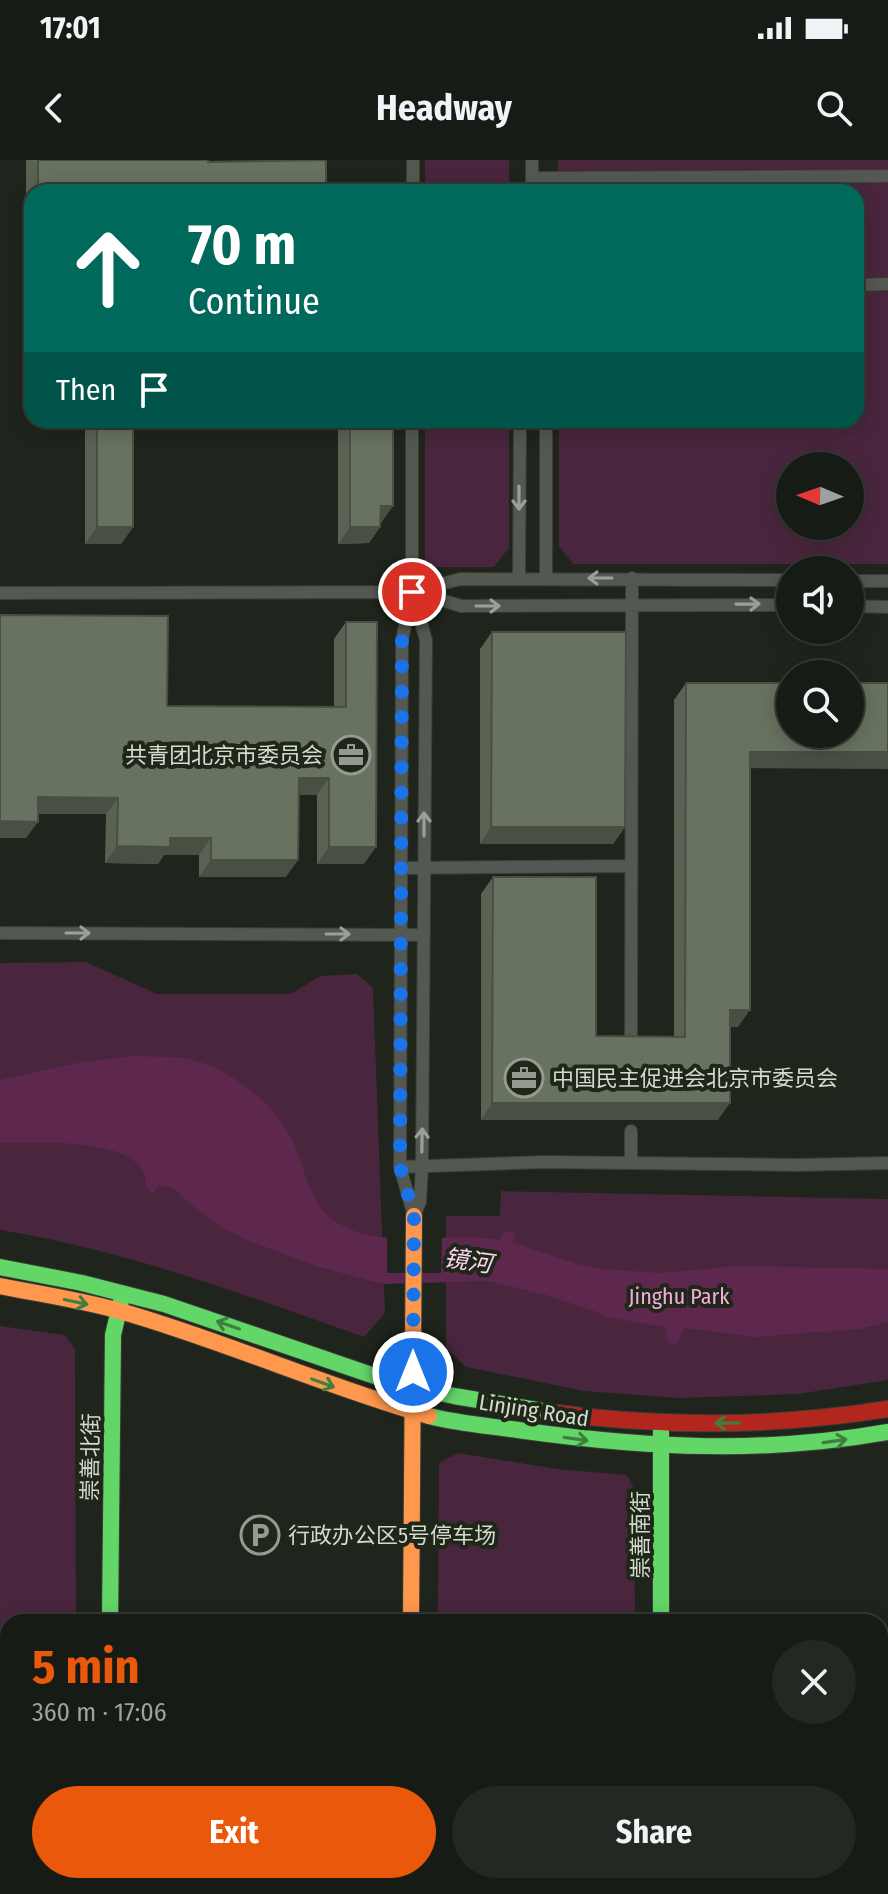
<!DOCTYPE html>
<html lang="en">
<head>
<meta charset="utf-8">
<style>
  body { margin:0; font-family:"Fira Sans Condensed","Noto Sans SC",sans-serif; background:#242822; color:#f1f3f6; height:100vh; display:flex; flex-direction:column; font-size:30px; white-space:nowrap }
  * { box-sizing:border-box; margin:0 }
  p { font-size:26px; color:#9ea1a0 }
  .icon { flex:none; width:44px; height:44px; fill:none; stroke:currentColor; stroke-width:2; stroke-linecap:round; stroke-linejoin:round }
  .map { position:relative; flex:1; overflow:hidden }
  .sheet { position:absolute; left:0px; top:1454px; width:888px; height:280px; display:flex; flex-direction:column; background:#171b15; border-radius:24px 24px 0 0; box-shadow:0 4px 20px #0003,0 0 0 2px #363934 }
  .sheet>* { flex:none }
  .hud { position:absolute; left:24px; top:24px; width:840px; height:244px; border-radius:24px; box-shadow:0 4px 20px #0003,0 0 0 2px #363934; background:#00695c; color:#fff; overflow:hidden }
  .needle { width:52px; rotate:272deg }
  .fabs { position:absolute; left:776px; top:292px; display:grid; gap:16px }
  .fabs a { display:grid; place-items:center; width:88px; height:88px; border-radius:50%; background:#171b15; box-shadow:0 4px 20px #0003,0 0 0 2px #363934; font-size:40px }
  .pin { position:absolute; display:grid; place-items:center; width:68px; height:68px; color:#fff; margin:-34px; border:4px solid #fff; border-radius:50%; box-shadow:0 2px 8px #0007 }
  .me { position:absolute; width:88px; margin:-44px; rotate:0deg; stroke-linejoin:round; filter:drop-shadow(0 0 6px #0008) }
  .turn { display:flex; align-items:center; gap:28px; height:168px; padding:0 32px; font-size:36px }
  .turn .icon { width:104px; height:104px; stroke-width:2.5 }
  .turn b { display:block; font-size:56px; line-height:68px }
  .then { display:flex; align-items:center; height:76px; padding:0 32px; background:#0003; gap:16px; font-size:30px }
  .round { display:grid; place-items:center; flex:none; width:84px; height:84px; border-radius:42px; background:#242822 }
  .headline { display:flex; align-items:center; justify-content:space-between; height:136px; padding:0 32px }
  h1 { font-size:48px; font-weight:700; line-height:60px; color:#ea580c }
  .action { display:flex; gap:16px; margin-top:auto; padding:16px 32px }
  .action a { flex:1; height:92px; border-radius:48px; background:#ea580c; color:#fff; font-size:32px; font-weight:700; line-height:92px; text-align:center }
  .action a+a { background:#242822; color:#f1f3f6 }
  .status { display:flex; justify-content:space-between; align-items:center; height:56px; padding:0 40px; background:#171b15; direction:ltr }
  .status svg { height:22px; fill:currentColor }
  header { display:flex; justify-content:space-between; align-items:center; height:104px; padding:0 32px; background:#171b15; font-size:36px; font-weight:700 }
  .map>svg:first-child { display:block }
</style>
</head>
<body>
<div class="status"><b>17:01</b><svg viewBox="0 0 49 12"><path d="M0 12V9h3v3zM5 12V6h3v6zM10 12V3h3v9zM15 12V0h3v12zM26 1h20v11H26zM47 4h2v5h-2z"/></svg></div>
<header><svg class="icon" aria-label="back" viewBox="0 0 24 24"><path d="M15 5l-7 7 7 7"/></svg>Headway<svg class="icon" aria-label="search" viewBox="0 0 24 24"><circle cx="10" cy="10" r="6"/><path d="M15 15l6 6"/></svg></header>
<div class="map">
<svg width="888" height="1734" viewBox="0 0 888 1734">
  <rect width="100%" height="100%" fill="#1f241c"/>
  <path fill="#49263d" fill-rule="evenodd" d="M425 0H509V32H425Z
    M558 0H888V404H573L559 386V260H856V32H558ZM790 306H850V366H790Z
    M425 260H509V388L494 407H425Z
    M86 802 157 834H291L320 816 357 814 373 828 385 1153 364 1177C245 1135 125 1090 0 1070V803Z
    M501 1031 888 1039V1220L798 1234 679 1238 584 1231 466 1207 446 1188V1056H500Z
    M0 1166 65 1175 75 1189 76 1462H8V1562H0Z
    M458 1293 557 1309 627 1315 634 1329 635 1462H438L439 1303Z
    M0 1628H8V1726H75V1734H0Z
    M140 1726H380V1734H140Z
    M443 1726H632V1734H443Z"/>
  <path fill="#5e274d" d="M135 896C151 897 168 896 183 898 228 905 278 945 295 986 308 1018 311 1053 349 1069 394 1088 453 1071 500 1080L504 1071 515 1073 512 1082 577 1104 601 1109 661 1113 736 1106 888 1109V1162L860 1169 756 1177 685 1168 676 1185 668 1182 665 1167 606 1157 597 1152 546 1135 489 1121 382 1124 319 1107 247 1080 225 1069 190 1044 175 1029 159 1025 153 1034 146 1027C150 974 33 984 0 983V920L82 902Z"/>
  <path fill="#1f241c" d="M387 1072 442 1074 441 1113H387Z"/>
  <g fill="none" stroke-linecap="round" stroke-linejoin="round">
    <g stroke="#3a3e36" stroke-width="14">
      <path id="street" d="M532 0V32
        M532 18 888 16
        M413 32V0
        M856 125 888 124
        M412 260V432L402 480 400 1007 414 1056
        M519 418 520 260
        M546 418V260
        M850 421H888
        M415 432 461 446 790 445
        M0 433 412 432 460 419 790 420
        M413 435 426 480 422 1006 420 1042 414 1056
        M850 446 888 447
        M401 708 631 706
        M0 773 424 775
        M631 885 632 418
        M631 971V1003
        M400 1007 544 1002 797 1005 888 1003"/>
    </g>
    <g stroke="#3a3e36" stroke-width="18">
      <path id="fast" d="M0 1107 82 1123 164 1144 395 1223 454 1236 549 1252
        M429 1256C460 1264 492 1266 525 1271 649 1288 764 1294 888 1272
        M661 1264V1462
        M110 1462 113 1175 121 1141
        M0 1595H8"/>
    </g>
    <g stroke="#3a3e36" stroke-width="18">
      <path id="slow" d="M0 1126C40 1134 81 1140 120 1151 225 1181 324 1226 429 1256
        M411 1462 414 1056
        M108 1726V1734"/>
    </g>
    <g stroke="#3a3e36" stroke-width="18">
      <path id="jam" d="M549 1252C663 1268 775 1267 888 1249
        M411 1726V1734
        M662 1726V1734"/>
    </g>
    <use href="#street" stroke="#545852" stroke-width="12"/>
    <use href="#fast" stroke="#63d668" stroke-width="16"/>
    <use href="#slow" stroke="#ff974d" stroke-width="16"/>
    <use href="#jam" stroke="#b3261e" stroke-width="16"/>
  </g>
  <path fill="#596253" d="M26 0H208V2L326 0V32H32V139H26Z
    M85 260H133V367L121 384H85Z
    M338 260H393L381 363 380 367 369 383 338 384Z
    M346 462 364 704H317V635H299L286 717H199V695H164L158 704 105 703 106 654H38L26 678H0L167 546 334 547V479Z
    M492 472 625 667 613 684H480V489Z
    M686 523 750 608 738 867H730L718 960H481V734L493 717 596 876 674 877V540Z"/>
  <path fill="#495043" d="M32 130V139H26Z
    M381 346H393L381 363H369Z
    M97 367H133L121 384H85Z
    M350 367H380L369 383 338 384Z
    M750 592H888V609L738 608Z
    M299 618H329L317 635H287Z
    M38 637 118 638 106 654H26Z
    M0 661 38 662 26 678H0Z
    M491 667H625L613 684H480Z
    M170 678H211L199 695H164L158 704 105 703 117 686Z
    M329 687H376L364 704H317Z
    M211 700H298L286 717H199Z
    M730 850H750L738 867H718Z
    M492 943H730L718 960H481Z"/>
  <path fill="#687260" stroke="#495043" stroke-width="2" d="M38 0H208V2L326 0V32H38Z
    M97 260H133V367H97Z
    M350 260H393V346H381L380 367H350Z
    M0 455 168 456 167 546 346 547V462H377L376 687H329V618H299L298 700H211V678H170V687L117 686 118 638 38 637V662L0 661Z
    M492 472H626L625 667H491Z
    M686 523H790V574H850V523H888V592H750V850H730V943H492L493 717H596V876L685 877Z"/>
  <defs><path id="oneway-shaft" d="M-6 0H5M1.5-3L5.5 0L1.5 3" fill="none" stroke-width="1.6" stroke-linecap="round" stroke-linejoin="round" transform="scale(2)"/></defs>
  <g stroke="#9aa097">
    <use href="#oneway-shaft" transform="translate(519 338) rotate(90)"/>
    <use href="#oneway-shaft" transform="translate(600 418) rotate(180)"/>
    <use href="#oneway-shaft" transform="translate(748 444) rotate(-1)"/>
    <use href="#oneway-shaft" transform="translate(488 446)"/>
    <use href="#oneway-shaft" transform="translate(424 664) rotate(-90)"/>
    <use href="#oneway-shaft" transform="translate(78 773)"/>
    <use href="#oneway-shaft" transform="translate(338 774)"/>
    <use href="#oneway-shaft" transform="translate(422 980) rotate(-89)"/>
  </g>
  <g stroke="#407e40">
    <use href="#oneway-shaft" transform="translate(76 1142) rotate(12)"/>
    <use href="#oneway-shaft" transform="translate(228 1165) rotate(-161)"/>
    <use href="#oneway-shaft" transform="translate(323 1223) rotate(20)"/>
    <use href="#oneway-shaft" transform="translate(727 1263) rotate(179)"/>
    <use href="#oneway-shaft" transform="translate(576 1279) rotate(8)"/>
    <use href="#oneway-shaft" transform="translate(835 1281) rotate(-8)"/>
  </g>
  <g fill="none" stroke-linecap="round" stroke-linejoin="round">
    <path stroke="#1a73e8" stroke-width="14" stroke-dasharray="0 25.2" d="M412 432 402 480 400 1007 414 1056 413 1212"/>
  </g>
  <defs>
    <g id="office-ring" transform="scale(2)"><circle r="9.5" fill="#1e2718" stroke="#959a91" stroke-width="1.5"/><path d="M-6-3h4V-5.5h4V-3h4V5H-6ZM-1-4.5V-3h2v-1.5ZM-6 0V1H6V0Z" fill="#959a91"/></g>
    <g id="parking-ring" transform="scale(2)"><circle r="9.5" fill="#1e2718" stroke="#959a91" stroke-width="1.5"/><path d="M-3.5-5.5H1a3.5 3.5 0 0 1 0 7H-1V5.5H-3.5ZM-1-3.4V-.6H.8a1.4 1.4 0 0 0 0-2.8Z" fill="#959a91"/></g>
  </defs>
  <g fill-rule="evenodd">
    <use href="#office-ring" x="351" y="595"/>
    <use href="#office-ring" x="524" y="918"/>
    <use href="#parking-ring" x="260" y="1375"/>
  </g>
  <g text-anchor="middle" stroke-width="8" stroke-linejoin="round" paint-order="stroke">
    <g font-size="22" fill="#d4dad0" stroke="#1e2718" text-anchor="start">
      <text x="323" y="603" text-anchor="end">共青团北京市委员会</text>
      <text x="552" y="926">中国民主促进会北京市委员会</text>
      <text x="288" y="1383">行政办公区5号停车场</text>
    </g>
    <g font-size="22" fill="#f7abdc" stroke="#1e2718">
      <text x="679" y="1144">Jinghu Park</text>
    </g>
    <g font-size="22" fill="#d4dad0" stroke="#1e2718">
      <text transform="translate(534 1250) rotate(9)" y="8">Linjing Road</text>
      <text transform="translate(90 1297) rotate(-89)" y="8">崇善北街</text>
      <text transform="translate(640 1375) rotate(-90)" y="8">崇善南街</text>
    </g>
    <g font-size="24" font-style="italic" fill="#fbd4ec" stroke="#1e2718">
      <text transform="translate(468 1101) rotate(8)" y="8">镜河</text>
    </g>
  </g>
</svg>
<div class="fabs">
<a><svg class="needle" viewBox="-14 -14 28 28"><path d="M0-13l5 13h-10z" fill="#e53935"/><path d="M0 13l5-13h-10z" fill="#9ea1a0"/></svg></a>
<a><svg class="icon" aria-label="sound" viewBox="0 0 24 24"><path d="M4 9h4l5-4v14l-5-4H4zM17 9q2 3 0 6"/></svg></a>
<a><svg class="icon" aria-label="search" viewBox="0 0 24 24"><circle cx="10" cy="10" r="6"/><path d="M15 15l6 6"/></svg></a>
</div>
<div class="pin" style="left:412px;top:432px;background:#d93025"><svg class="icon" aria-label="arrive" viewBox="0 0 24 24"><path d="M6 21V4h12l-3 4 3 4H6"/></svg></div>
<svg class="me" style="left:413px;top:1212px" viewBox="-20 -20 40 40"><circle r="17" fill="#1a73e8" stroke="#fff" stroke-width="3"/><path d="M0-11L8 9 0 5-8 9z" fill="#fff"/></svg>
<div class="hud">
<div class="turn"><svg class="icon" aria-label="ahead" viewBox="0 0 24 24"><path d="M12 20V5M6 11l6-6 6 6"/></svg><div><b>70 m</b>Continue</div></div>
<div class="then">Then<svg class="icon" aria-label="arrive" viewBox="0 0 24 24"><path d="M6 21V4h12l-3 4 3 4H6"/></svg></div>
</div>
<section class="sheet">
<div class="headline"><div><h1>5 min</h1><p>360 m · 17:06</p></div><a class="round"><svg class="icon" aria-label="close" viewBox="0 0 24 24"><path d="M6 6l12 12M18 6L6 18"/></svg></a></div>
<div class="action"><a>Exit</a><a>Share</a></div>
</section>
</div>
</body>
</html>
